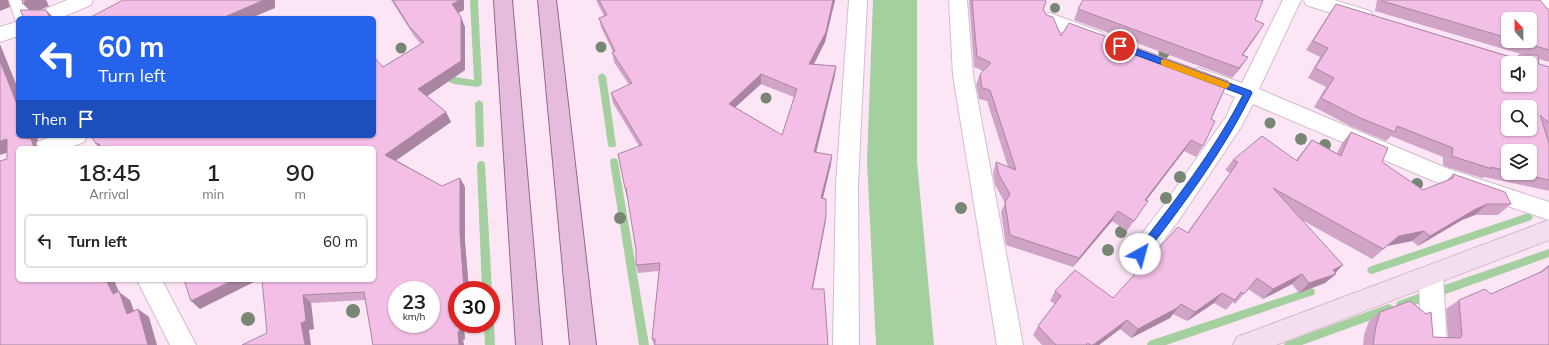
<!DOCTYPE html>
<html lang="en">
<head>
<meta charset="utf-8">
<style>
  body { margin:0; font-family:Mulish,sans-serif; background:#f2f2f2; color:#222; height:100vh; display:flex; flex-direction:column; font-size:15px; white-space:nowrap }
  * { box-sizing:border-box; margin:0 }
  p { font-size:13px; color:#767676 }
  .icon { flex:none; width:22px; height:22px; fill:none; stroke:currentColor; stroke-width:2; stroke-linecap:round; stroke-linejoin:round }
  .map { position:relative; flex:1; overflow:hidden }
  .drawer { position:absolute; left:16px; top:146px; width:360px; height:136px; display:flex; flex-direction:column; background:#fff; border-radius:6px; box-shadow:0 1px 3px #0004 }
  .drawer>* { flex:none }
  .top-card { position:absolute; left:16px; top:16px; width:360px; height:122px; border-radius:6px; box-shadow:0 1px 3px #0004; background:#2563eb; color:#fff; overflow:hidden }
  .needle { width:26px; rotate:338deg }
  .controls { position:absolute; left:1501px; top:12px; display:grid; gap:8px }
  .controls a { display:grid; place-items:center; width:36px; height:36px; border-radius:6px; background:#fff; box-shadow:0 1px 3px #0004; font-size:20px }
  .speed { position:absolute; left:388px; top:281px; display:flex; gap:8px; font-size:20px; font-weight:700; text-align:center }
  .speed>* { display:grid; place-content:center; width:52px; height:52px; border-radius:50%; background:#fff; box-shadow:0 1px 3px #0004; line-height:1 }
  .speed small { font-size:10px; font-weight:400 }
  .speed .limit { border:6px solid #d22; background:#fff; color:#111 }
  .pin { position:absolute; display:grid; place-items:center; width:34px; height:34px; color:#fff; margin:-17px; border:2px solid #fff; border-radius:50%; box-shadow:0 1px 4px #0007 }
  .me { position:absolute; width:44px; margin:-22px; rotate:38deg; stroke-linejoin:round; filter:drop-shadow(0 0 3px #0008) }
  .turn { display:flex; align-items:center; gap:14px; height:84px; padding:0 16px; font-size:18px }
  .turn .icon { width:52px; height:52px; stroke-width:2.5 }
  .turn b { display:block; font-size:28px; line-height:34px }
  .then { display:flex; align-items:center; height:38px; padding:0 16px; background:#0003; gap:8px; font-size:15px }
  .eta { display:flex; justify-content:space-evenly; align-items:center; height:68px; text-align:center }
  .eta b { font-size:24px; font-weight:600; line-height:28px }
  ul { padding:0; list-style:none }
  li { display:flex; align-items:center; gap:12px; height:54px; margin:0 8px 6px; padding:0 8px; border:2px solid #e0e0e0; border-radius:6px }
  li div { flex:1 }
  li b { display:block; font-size:15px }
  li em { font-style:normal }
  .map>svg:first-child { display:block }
</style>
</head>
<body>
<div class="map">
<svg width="1549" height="345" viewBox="0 0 1549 345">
  <rect width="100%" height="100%" fill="#fce6f6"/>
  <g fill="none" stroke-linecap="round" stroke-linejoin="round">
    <path fill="#a4cf9f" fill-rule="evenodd" d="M470 0H478L482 84 478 87 454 84 446 81 445 79 449 76 474 80Z
      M602 73 606 76 616 145 615 147H609L608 145 598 76Z
      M479 100 483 103 484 145 483 147H477L476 145 475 103Z
      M614 158 617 159 618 162 649 345H639L610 162 611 159Z
      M481 161 484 162 485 165 492 290 491 292V290H482L477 165 478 162Z
      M1528 213 1531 214 1533 217 1531 220 1372 274 1369 273 1367 270 1369 267 1372 266Z
      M1549 249V257L1401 310 1397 308 1396 305 1397 302 1401 300Z
      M1310 288 1314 289 1315 292 1314 295 1310 296 1166 345H1147L1148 342 1152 340Z
      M1389 304 1393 306 1394 309 1393 312 1302 345H1284L1285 342Z
      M491 320 494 324 495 345H485L484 324H491Z"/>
    <path fill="#a4cf9f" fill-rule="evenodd" d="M873 0H917V161L934 345H876L867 161Z"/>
    <g stroke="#d5bbcf" stroke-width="2">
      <path id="minor" d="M9 0H27L33 18H18V36L0 42V27L16 22Z
        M67 0H93L91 5 60 18H33L36 13Z
        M849 0H867L858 184 859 345H833L836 184Z
        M949 0H967L973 75 1023 345H997L953 75Z
        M1283 0H1301L1259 89 1446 168 1549 202V220L1431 180 1253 104 1241 127 1179 220 1148 261 1140 264 1132 261 1128 254 1132 247 1163 206 1226 117 1235 97 1191 80 1188 75 1191 70 1198 68 1242 83Z
        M1304 0H1334L1370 11 1373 16 1370 21 1363 23 1306 5Z
        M1539 0H1549V8L1542 7Z
        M1050 13 1101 32 1104 37 1101 42 1094 44 1043 25 1040 20 1043 15Z
        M53 136H87L84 142 68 148H34L37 142Z
        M1431 265 1439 269 1443 276 1447 345H1421L1419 276 1423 269Z
        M137 280H162L196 345H170Z"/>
    </g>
    <g stroke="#d5bbcf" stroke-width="2">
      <path id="secondary" d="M1549 220V240L1276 345H1233L1237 337Z"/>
    </g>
    <g stroke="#95658a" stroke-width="2">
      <path id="primary" d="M494 0H512L542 345H516Z
        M538 0H556L596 345H570Z"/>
    </g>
    <use href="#minor" fill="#fff" fill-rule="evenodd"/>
    <use href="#secondary" fill="#f2deee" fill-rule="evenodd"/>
    <use href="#primary" fill="#e6bcdd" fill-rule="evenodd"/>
  </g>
  <g fill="#788674">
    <circle cx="1055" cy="8" r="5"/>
    <circle cx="601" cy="47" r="5.5"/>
    <circle cx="401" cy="48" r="5.5"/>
    <circle cx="1164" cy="53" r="5.5"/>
    <circle cx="766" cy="98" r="5.5"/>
    <circle cx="1270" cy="123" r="5.5"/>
    <circle cx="1301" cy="139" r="6"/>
    <circle cx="1325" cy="145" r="6"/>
    <circle cx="1180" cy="177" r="6"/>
    <circle cx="1417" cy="184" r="6"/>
    <circle cx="1166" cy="198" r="6"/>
    <circle cx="961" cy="208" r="6"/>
    <circle cx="620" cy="218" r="6"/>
    <circle cx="1121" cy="232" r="6"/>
    <circle cx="1108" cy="250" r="6"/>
    <circle cx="353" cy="311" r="7"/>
    <circle cx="248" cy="319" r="7"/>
  </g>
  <path fill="#d1a4c7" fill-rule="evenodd" d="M391 0H464V10L458 13 465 27V70L427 96 446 112 451 122 396 160 442 186 465 187V242L469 290H457L465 339 463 340 464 345H373L365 300 311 303 314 329 309 330 267 333 374 148 383 67 421 44 414 36Z
    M596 0H835L825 42 814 64 836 66 835 75 816 152 831 164 823 198 826 216 825 225 813 289 828 345H654L652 339 659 271 638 273 636 265V250L628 197H627L625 188 639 146 613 103 611 93 629 85 614 62 612 52H613L601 27 599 18 604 16ZM761 84 794 97 782 135 735 107Z
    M969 0H1045L1046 2 1043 11 1061 36 1211 119 1203 146 1196 157 1184 151 1146 200 1148 201 1127 231 1112 221 1073 267 1006 245 1001 212 1005 203 995 185 993 173 996 162 1008 167 987 101 979 99 976 85 980 74 983 71 974 67Z
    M1377 0H1540L1549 11V62L1539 59V64L1549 67V141L1548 140 1549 143V191L1484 177 1482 178 1447 167 1443 165V157L1391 136 1386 141 1350 126 1314 107 1326 87 1308 78 1320 57 1306 50 1329 14 1336 4 1516 58 1519 55H1524L1375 11ZM1508 19 1530 41H1508ZM1508 151 1530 173H1508Z
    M1078 9 1255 20 1257 35 1243 55 1241 67 1232 78 1074 20Z
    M1351 132 1382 162 1423 190 1446 181 1453 174 1511 204 1498 215H1475L1462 220 1418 246 1412 241 1387 246 1372 259 1302 220 1343 265 1335 273 1336 274 1325 283 1299 293 1292 284 1263 299 1248 289 1235 304 1233 302 1226 310 1214 303 1187 321 1173 314 1170 318 1131 338 1120 329 1099 345H1042L1033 335 1038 326 1055 304 1050 301 1055 291 1113 298 1187 233 1230 173 1225 170 1233 160H1296L1312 140 1337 153 1342 143Z
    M1549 265V345H1363L1364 335 1369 321 1380 312 1433 337 1448 338 1446 309 1459 300 1491 294 1538 273Z"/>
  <path fill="#aa86a2" d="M0 0H8L10 7 0 11Z
    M27 0H46L49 6 35 12 33 14 23 4 25 1Z
    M264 0H275V8L251 18H222Z
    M460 0H464V10L456 14 452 4Z
    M833 0H835L825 42 809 73V64Z
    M46 10 54 18H50Z
    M461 17 465 27V70L423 99 418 89Z
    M1264 24 1257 35 1236 65 1242 55Z
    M0 44 18 89V107L0 61Z
    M1248 57 1241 67 1232 78 1239 68Z
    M836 66 835 75 814 161V152Z
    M761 74V84L729 113V104Z
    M446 112 451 122 391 164 385 155Z
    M22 136H37L38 140 36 144 40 148H34L21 138Z
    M7 139 18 149 0 155V141Z
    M1191 140 1184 151 1139 210 1145 200Z
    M98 143 103 148H100L96 144Z
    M832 155 831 164 821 206V198Z
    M460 178 465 187V242L469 290H464L460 233Z
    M625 188H626L628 196 627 197Z
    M1487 204 1475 215 1462 220 1418 246 1430 236 1474 210Z
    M1118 211 1112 221 1073 267 1079 258Z
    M826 216 825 225 811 297 812 289Z
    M1424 231 1412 241 1387 246 1372 259 1399 236Z
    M1343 265 1333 275 1336 274 1325 283 1299 293 1309 283 1333 270Z
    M1302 274 1292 284 1263 299 1273 289Z
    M106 280H114L119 292 130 300 138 322 127 314 113 294Z
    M233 280H258L200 309 191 301Z
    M1222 293 1214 303 1187 321 1195 312Z
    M303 295 311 303 314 329 309 330 311 345H305L301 323Z
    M1181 304 1170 318 1131 338 1138 329Z
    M138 309 149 317 157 345H148Z
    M1127 320 1120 329 1099 345H1093Z
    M459 324H464L465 339 463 340 464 345H459L458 332Z"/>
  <path fill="#f3bfe7" stroke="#aa86a2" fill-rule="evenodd" d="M22 0H27L25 1 23 4Z
    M123 0H264L222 18H89Z
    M393 0H460L452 4 461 17V61L418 89 446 112 385 155 442 186 460 178V233L464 290H457V324H459L460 331 458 332 459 345H373L364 292 303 295 306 321 301 323 305 345H242L267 333 262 280H374V148H102L98 143 96 144 91 136H374V57L383 67 424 42 409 26ZM397 290H431V324H397Z
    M599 0H833L826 32 809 64 836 66 814 152 832 155 821 198 826 199V216L812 289H824L828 345H655V339H652L660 263 636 265V250L626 188H625L618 154 642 145 611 93 632 83 612 52 615 51 599 18 607 15ZM761 74 797 89 782 135 729 104Z
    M972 0H1045L1046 2 1043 9 1046 15 1053 17 1061 36 1069 23 1228 81 1211 119 1215 121 1203 146 1191 140 1145 200 1148 201 1134 221 1118 211 1079 258 1010 235 1005 202 1010 194 999 175 996 162 1016 170 990 90 982 88 980 74 991 63 977 56Z
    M1083 0H1263L1255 20 1264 24 1242 55 1248 57 1239 68 1078 9Z
    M1382 0H1540L1549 11V50L1518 41H1530V19H1508V38L1382 1Z
    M1336 4 1517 59 1519 55H1538L1539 64 1549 67V123L1540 115 1549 143V180L1518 173H1530V151H1508V171L1491 167 1492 169 1452 156 1453 148 1397 126 1395 132 1358 117 1321 98 1334 78 1315 68 1328 48 1313 41ZM1508 63H1530V85H1508ZM1508 107H1530V129H1508Z
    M20 10H46L50 18H24Z
    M0 61 18 107V136H22L21 138 31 139 34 148H18V280H106L113 294 119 291 127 314 138 309 148 345H0V161L7 159V139L0 141Z
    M1351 132 1388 148 1382 162 1423 190 1453 178V174L1505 192 1511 204H1487L1474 210 1430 236 1424 231 1399 236 1383 249 1273 188 1343 265 1333 270 1336 274 1309 283 1302 274 1273 289 1257 278 1244 294 1241 292 1235 300 1222 293 1195 312 1181 304 1177 308 1138 329 1127 320 1093 345H1090L1088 343 1086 345H1056L1038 326 1061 296 1055 291 1075 270 1113 298 1178 227 1188 233 1238 162 1233 160 1262 136 1297 161 1312 140 1341 156Z
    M1549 266V345H1373L1376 326 1380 312 1410 301 1426 314 1431 312 1433 337 1460 338 1462 336 1459 300 1485 289 1491 294 1543 271Z
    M184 280H233L191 301Z"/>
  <path fill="#2563eb" stroke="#184099" d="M1120 43 1251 91 1252 93C1223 152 1183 205 1143 257L1140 258 1135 254 1136 251C1174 202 1214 151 1243 95L1117 48V44Z"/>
  <path fill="#f59e0b" d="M1164 59 1229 83 1230 85 1226 89 1161 65V60Z"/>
</svg>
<div class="controls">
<a><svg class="needle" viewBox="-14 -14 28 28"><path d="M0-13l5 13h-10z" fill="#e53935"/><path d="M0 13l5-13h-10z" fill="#767676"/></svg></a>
<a><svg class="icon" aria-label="sound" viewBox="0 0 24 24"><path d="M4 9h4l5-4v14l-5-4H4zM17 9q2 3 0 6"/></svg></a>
<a><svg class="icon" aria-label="search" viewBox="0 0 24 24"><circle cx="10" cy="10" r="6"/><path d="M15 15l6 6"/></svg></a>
<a><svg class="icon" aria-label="layers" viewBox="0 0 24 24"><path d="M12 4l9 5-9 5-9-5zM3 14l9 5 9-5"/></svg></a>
</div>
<div class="speed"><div>23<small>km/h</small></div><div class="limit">30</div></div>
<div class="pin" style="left:1120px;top:46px;background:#d93025"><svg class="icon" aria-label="arrive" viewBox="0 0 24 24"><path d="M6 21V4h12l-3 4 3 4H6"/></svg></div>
<svg class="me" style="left:1140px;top:254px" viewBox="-20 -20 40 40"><circle r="19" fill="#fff"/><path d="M0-13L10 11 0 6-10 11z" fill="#2563eb"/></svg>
<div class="top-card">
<div class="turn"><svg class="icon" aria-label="left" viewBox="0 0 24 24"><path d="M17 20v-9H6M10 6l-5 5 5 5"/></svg><div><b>60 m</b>Turn left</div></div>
<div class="then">Then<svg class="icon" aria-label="arrive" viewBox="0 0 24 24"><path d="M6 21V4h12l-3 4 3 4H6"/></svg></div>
</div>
<section class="drawer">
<div class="eta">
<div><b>18:45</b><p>Arrival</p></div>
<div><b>1</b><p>min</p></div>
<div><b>90</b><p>m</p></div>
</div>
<ul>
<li><svg class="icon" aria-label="left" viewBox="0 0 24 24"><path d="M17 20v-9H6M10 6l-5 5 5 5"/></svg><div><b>Turn left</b></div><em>60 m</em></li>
</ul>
</section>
</div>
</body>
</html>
